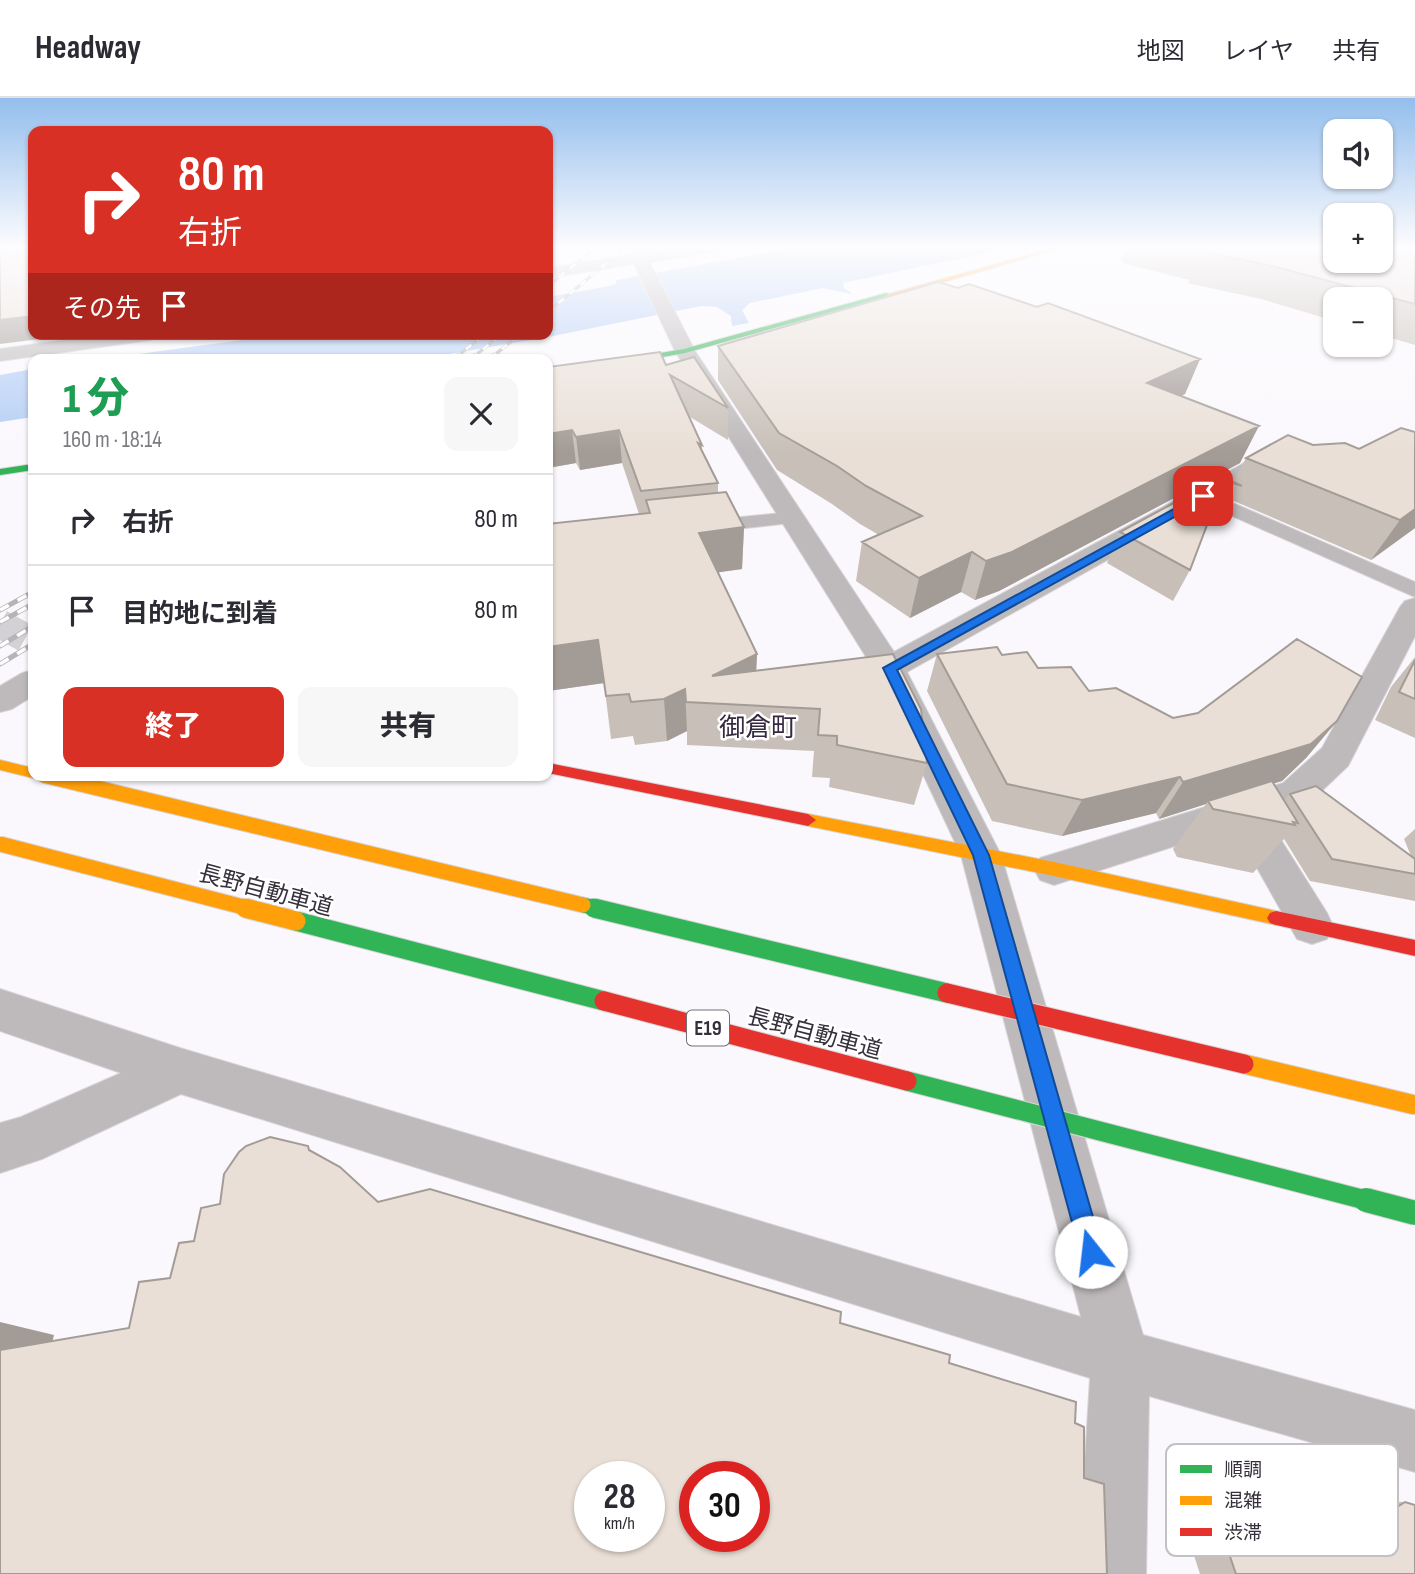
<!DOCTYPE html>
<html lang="ja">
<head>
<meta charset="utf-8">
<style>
  body { margin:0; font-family:"Sofia Sans Condensed","Noto Sans JP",sans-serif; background:#f7f7f7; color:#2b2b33; height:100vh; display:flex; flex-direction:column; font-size:26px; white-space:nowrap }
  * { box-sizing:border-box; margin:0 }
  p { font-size:23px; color:#7c7c81 }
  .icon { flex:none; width:38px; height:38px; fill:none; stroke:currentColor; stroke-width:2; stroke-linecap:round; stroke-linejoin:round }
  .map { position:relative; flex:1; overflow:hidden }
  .sheet { position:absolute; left:28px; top:256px; width:525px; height:427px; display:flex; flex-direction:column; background:#fff; border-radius:14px; box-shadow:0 2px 5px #0004 }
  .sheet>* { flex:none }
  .guide { position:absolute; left:28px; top:28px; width:525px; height:214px; border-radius:14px; box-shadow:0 2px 5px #0004; background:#d93025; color:#fff; overflow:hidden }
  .buttons { position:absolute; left:1323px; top:21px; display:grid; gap:14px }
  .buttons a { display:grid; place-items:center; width:70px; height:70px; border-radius:14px; background:#fff; box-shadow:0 2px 5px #0004; font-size:35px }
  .speed { position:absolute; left:574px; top:1363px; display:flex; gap:14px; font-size:35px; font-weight:700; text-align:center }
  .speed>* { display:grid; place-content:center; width:91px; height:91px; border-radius:50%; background:#fff; box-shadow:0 2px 5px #0004; line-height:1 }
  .speed small { font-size:18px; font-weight:400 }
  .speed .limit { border:10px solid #d22; background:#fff; color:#111 }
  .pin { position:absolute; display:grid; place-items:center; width:60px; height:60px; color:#fff; margin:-30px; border-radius:14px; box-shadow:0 4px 10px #0006 }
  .me { position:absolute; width:77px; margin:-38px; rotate:344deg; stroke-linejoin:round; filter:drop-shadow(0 0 5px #0008) }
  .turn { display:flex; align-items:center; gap:24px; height:147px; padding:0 35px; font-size:32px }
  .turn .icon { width:91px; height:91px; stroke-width:2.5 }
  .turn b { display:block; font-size:49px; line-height:60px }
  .then { display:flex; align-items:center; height:66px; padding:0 35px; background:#0003; gap:14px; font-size:26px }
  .round { display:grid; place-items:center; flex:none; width:74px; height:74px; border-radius:14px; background:#f7f7f7 }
  .summary { display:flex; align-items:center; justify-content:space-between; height:119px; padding:0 35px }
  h1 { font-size:42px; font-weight:800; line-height:52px; color:#1e9e55 }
  .primary-button { display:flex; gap:14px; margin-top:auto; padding:14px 35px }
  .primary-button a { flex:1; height:80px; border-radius:14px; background:#d93025; color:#fff; font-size:28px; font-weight:800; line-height:80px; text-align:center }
  .primary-button a+a { background:#f7f7f7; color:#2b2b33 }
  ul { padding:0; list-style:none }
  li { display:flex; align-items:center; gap:21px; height:91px; padding:0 35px; border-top:2px solid #e1e1e2 }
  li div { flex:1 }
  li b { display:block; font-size:26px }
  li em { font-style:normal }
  header { display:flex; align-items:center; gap:42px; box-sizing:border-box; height:98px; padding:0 35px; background:#fff; border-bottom:2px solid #e1e1e2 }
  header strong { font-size:33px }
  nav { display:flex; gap:38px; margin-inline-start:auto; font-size:24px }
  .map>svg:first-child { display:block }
</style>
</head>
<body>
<header>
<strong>Headway</strong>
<nav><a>地図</a><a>レイヤ</a><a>共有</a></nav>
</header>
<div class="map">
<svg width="1415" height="1476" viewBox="0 0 1415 1476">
  <rect width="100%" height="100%" fill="#faf8fc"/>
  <path fill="#b3cdf5" d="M803 148H1009L977 157 843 185 844 190 853 196 823 190 750 205 742 212 749 225 732 228 731 218 717 209 701 208 548 239 421 261H102L242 242 311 236H548V199L615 187 617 182Z
    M33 271V319L0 324V277Z"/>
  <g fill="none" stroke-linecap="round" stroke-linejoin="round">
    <path stroke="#d3d0d6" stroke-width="29" stroke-dasharray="29 14" stroke-linecap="butt" d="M0 526 33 544"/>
    <g stroke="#d7d5d9" stroke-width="2">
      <path id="lane" d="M1203 392 1415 484V499L1196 402 1193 398 1196 394Z
        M792 414 799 416 802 420 799 424 702 435 695 433 692 429 695 425 702 423Z"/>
    </g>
    <g stroke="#d7d5d9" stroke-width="2">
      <path id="street" d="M637 148H654L649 154 689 148H724L716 153 650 165 695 253 894 554 1250 362 1259 360 1268 362 1271 367 1268 372 907 574 1001 757 1143 1237 1415 1312V1374L1149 1298 1146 1476H1078L1090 1280 181 996 42 1061 0 1075V1025L21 1019 121 975 0 933V891L180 950 1081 1219 961 757 873 570 675 253 634 166 548 180V170L633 156Z
        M107 236H160L151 242 0 263V251Z
        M1415 500V538L1348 668 1309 705 1266 718 1327 815 1333 828 1327 841 1312 846 1297 841 1234 729 1054 787 1040 782 1034 771 1040 760 1283 685 1322 650 1400 509 1405 503Z
        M33 572V598L12 611 0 614V588L22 575Z"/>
    </g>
    <g stroke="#d7d5d9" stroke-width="2">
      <path id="fast" d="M886 195 893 197 685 255 548 279V274L684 251Z
        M33 366V372L0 377V371Z"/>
    </g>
    <g stroke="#d7d5d9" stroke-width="2">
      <path id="slow" d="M1060 148H1069L892 199 885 197Z
        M0 662 33 670V677H39L33 680 0 672Z
        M808 716 1054 764 1276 813 1282 815 1285 820 1282 825 1276 827 1054 778 808 728 800 722Z"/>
    </g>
    <g stroke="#d7d5d9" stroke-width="2">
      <path id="jam" d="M548 665 808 716 816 722 808 728 548 675Z
        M1276 813 1415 842V858L1276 827 1270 825 1267 820 1270 815Z"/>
    </g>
    <use href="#lane" fill="#bebabb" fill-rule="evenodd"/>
    <use href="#street" fill="#bebabb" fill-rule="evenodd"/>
    <use href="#fast" fill="#30b455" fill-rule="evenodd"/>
    <use href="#slow" fill="#ff9f0a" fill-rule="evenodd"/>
    <use href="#jam" fill="#e5322d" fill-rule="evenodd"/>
    <g stroke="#b8b4b6" stroke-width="3.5">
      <path id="rail-far1" d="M548 188 598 148
        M548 214 627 148
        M455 260 485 236
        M472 260 502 236
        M491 260 520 236"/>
    </g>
    <g stroke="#b8b4b6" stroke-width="5">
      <path id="rail" d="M453 261 457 258
        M470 261 474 258
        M489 261 493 258
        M0 512 33 494
        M0 524 33 506
        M0 548 33 528
        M0 566 33 546"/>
    </g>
    <use href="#rail-far1" stroke="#fff" stroke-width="2.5" stroke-dasharray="7" stroke-linecap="butt"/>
    <use href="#rail" stroke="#fff" stroke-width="3.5" stroke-dasharray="10" stroke-linecap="butt"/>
    <g stroke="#d7d5d9" stroke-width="17" stroke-linecap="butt">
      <path id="fast-bridge-far2" d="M583 807 601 811"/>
    </g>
    <g stroke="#d7d5d9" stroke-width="21" stroke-linecap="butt">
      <path id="fast-bridge-far1" d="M594 810 947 895
        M296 823 604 903
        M907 983 1373 1104"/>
    </g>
    <g stroke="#d7d5d9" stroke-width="26" stroke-linecap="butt">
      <path id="fast-bridge" d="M1366 1102 1415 1115"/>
    </g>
    <g stroke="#d7d5d9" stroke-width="17" stroke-linecap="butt">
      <path id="slow-bridge-far1" d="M43 677 583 807
        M0 746 251 811"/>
    </g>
    <g stroke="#d7d5d9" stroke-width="21" stroke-linecap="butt">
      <path id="slow-bridge" d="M245 810 296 823
        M1244 966 1415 1007"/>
    </g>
    <g stroke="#d7d5d9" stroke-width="21" stroke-linecap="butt">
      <path id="jam-bridge" d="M947 895 1244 966
        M604 903 907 983"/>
    </g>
    <use href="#fast-bridge-far2" stroke="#30b455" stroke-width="15"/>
    <use href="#fast-bridge-far1" stroke="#30b455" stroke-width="19"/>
    <use href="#fast-bridge" stroke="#30b455" stroke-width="24"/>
    <use href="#slow-bridge-far1" stroke="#ff9f0a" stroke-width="15"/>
    <use href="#slow-bridge" stroke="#ff9f0a" stroke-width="19"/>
    <use href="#jam-bridge" stroke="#e5322d" stroke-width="19"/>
  </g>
  <path fill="#c8c0b8" d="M1122 148H1415V247L1381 237V201H1335V223L1261 201 1188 185 1189 182 1123 165V163L1121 162 1126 150 1121 149Z
    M1037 209 1200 261 1185 296 1180 298 1240 365 999 493 975 502 961 494 910 520 856 483 862 444 879 437 860 426 832 406 777 372 718 282V248Z
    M666 267 728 310V342L690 319 702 347V354L718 385V394L744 429 742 471 718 474 757 556 756 573 927 665 914 707 829 689 830 680 812 679 814 653 687 647V633L667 643 635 647 633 638 611 641 604 585 548 593V418L549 426 639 416 622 365 580 372 576 365 548 370V269Z
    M1313 347 1359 351 1415 430 1371 462 1234 403 1226 418 1212 413 1190 472 1173 503 1107 465 1120 434 1222 379 1233 384 1246 360Z
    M937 556 1002 557 1038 570 1089 593 1173 620 1337 623 1306 660 1282 683 1273 685 1284 702 1290 696 1411 758 1404 741 1415 731V803L1310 783 1284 741 1253 775 1177 759 1173 751 1206 706 1159 721 1156 715 1062 738 992 723 927 593Z
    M1415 559V640L1375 622 1391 589Z
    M1312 1395H1357L1361 1403 1405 1404 1415 1476H1200L1177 1405Z"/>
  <path fill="#a39c96" d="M0 148H31L0 156Z
    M33 218V236H80L0 246V222Z
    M1200 261 1185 296 1132 320 1147 285Z
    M1259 328 1240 365 999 493 975 502 986 463Z
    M572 332 576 365 548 370V336Z
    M619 332 622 365 580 372 576 339Z
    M1415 411V430L1371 462 1400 422Z
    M744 429 742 471 700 477 699 435Z
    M972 454 961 494 910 520 919 480Z
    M598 542 604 585 548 593V549Z
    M757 556 755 599 712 578Z
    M685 591 687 633 667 643 664 601Z
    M1337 623 1306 660 1282 683 1210 705 1208 703 1206 706 1159 721 1183 684Z
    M1180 679 1156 715 1062 738 1082 702Z
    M0 1224 54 1237 47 1267 0 1258Z"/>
  <path fill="#e9dfd6" stroke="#a39c96" stroke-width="2" fill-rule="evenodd" d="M22 148H33V218L0 222V150Z
    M1190 148H1335V163H1381V148H1415V206L1276 169 1201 153 1206 151Z
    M938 184 958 190 969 186 1037 209 1048 205 1200 261 1147 285 1259 328 1012 454 986 463 972 454 919 480 862 444 922 418 866 388 837 368 779 335 718 248Z
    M660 254 666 267 694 259 728 310 670 277 702 347 698 345 718 385 641 393 619 332 576 339 572 332 548 336V269Z
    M1401 330 1415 334V411L1400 422 1246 360 1288 337 1313 347 1345 345 1359 351Z
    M1222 379 1242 388 1224 382 1190 472 1120 434Z
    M726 394 744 429 699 435 757 556 712 578 893 556 921 611 927 665 837 647V638L818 637 820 611 686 604 685 591 664 601 631 604 629 596 606 598 598 542 548 549V420V426L650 415 646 402Z
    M1297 541 1362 579 1337 623 1311 646 1183 684 1180 679 1082 702 1007 686 937 556 997 549 1002 557 1027 554 1038 570 1071 569 1089 593 1116 590 1173 620 1198 615Z
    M1415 562V601L1399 594Z
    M1272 683 1298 725 1293 724 1295 727 1213 711 1208 703Z
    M1316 688 1415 761V776L1332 761 1290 696Z
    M270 1039 308 1048 309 1052 340 1069 378 1104 430 1091 841 1214 840 1225 950 1257 949 1265 1076 1304 1075 1325 1084 1329V1380L1104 1386 1107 1476H0V1252L129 1230 139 1184 170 1180 179 1145 194 1143 201 1110 220 1106 224 1076 239 1054 246 1048ZM590 1379H649V1438H590ZM695 1379H754V1438H695Z
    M1357 1395 1371 1426 1405 1404 1415 1407V1476H1236L1212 1406Z"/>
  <linearGradient id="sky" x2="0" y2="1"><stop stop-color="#93beed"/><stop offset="0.42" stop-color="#fdfcfe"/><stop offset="1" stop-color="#fdfcfe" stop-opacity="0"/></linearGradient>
  <rect width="1415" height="354" fill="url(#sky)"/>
  <path fill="#1a73e8" stroke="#114b97" stroke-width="2" d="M1203 395 1208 398 1207 401 897 572 989 757 1103 1154 1099 1162 1091 1165 1083 1162 1080 1154 973 757 883 570Z"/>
  <g text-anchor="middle" stroke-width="5" stroke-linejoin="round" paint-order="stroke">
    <rect fill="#fff" stroke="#736e76" stroke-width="2" x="687" y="912.5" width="42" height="35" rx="5"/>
    <g font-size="21" font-weight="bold" fill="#37303c">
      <text x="708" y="937">E19</text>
    </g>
    <g font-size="23" fill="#37303c" stroke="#fff">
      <text transform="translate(266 792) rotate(15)" y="8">長野自動車道</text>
      <text transform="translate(815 935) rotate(15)" y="8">長野自動車道</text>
    </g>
    <g font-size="26" fill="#362841" stroke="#fff">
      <text x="758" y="638">御倉町</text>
    </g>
  </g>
  <rect x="1166" y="1346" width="232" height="112" rx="10" fill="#fff" stroke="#c3c1c4" stroke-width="2"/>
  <rect x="1180" y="1367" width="32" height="8" fill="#30b455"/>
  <rect x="1180" y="1398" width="32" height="9" fill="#ff9f0a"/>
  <rect x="1180" y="1430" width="32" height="8" fill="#e5322d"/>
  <g font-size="19" fill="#37303c">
    <text x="1224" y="1378">順調</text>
    <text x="1224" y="1409">混雑</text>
    <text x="1224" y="1441">渋滞</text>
  </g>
</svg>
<div class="buttons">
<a><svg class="icon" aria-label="sound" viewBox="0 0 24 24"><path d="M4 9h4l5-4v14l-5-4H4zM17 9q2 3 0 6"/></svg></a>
<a>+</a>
<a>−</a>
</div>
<div class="speed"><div>28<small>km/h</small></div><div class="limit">30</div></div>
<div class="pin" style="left:1203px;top:398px;background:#d93025"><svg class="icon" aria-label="arrive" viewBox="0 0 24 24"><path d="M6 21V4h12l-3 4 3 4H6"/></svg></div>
<svg class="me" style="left:1091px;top:1154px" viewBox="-20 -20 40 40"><circle r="19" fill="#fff"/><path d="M0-13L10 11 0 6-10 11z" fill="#1a73e8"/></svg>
<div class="guide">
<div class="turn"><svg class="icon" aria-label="right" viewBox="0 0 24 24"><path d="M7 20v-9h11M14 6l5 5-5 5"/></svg><div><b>80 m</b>右折</div></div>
<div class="then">その先<svg class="icon" aria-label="arrive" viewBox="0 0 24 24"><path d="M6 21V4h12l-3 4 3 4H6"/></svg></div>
</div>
<section class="sheet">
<div class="summary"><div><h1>1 分</h1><p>160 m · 18:14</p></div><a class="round"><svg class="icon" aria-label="close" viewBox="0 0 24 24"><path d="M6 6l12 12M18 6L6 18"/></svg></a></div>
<ul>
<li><svg class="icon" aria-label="right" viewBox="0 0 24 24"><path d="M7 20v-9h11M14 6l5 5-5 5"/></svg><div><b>右折</b></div><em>80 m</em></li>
<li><svg class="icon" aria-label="arrive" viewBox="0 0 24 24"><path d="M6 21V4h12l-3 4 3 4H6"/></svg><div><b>目的地に到着</b></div><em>80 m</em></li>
</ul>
<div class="primary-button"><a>終了</a><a>共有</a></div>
</section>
</div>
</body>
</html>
